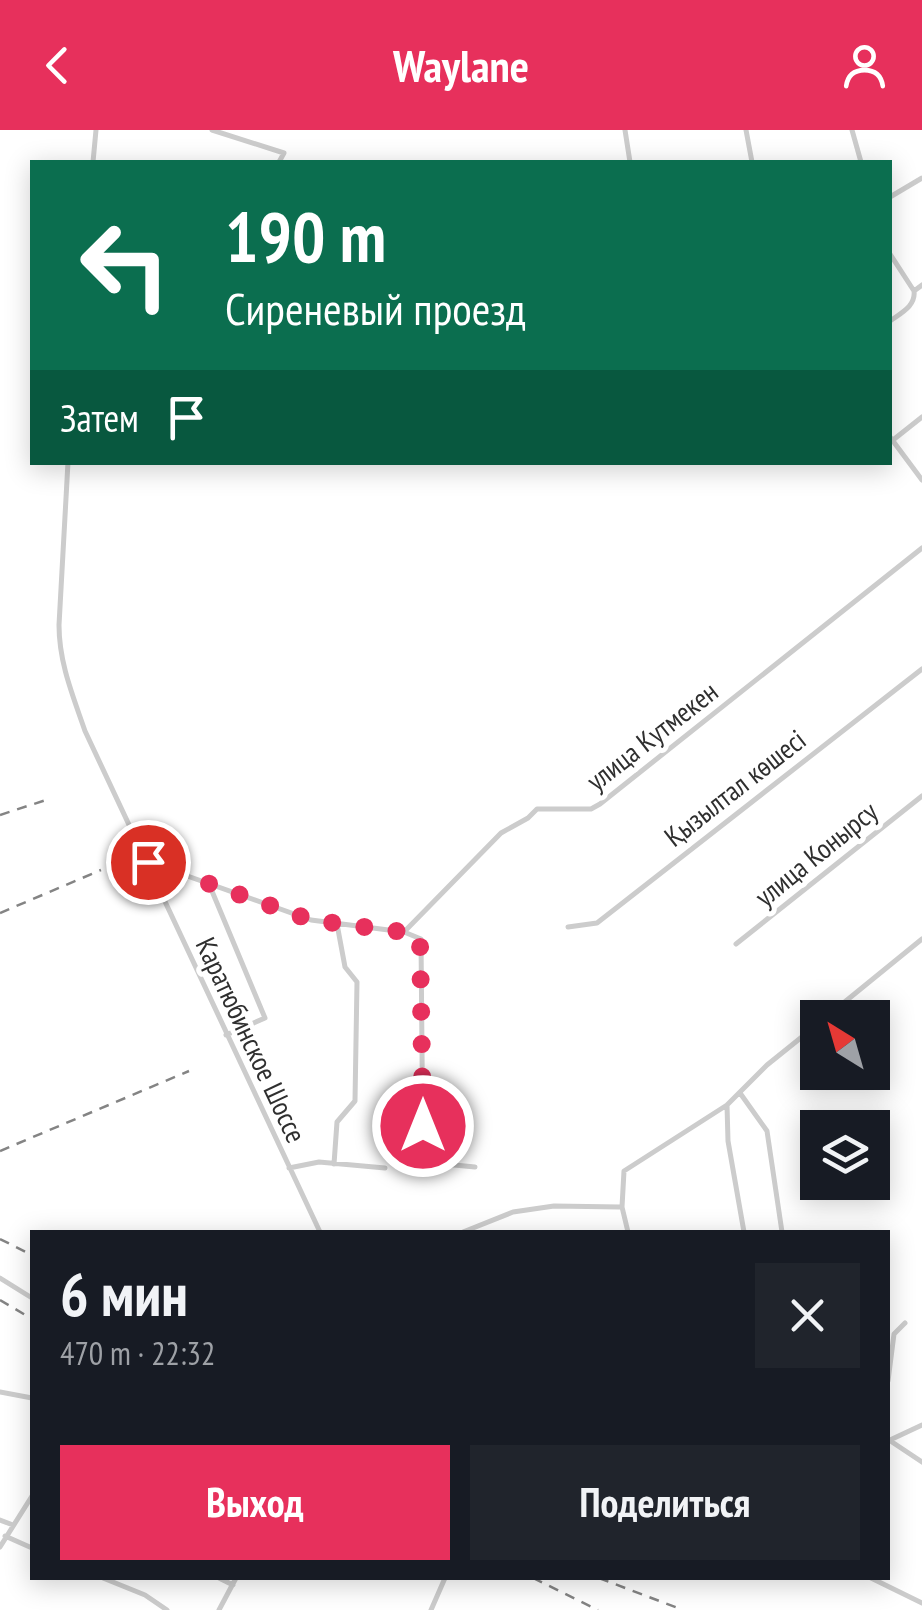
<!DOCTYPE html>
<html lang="ru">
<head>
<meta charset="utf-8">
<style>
  body { margin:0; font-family:"PT Sans Narrow",sans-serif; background:#20242c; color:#f1f3f6; height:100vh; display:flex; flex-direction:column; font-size:38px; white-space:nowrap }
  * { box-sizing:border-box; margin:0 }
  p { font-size:32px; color:#9ea1a6 }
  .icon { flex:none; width:55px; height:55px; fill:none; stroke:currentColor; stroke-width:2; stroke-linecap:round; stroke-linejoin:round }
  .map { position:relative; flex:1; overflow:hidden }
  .side { position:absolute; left:30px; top:1100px; width:860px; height:350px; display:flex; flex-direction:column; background:#171b24; border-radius:0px; box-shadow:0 5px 25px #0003 }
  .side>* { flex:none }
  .banner { position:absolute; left:30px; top:30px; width:862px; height:305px; border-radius:0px; box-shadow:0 5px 25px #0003; background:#0b6e4f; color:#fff; overflow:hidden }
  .needle { width:65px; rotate:323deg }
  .tools { position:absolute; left:800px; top:870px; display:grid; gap:20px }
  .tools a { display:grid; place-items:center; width:90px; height:90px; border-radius:0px; background:#171b24; box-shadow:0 5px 25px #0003; font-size:50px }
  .pin { position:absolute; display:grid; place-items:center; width:85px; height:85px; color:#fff; margin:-42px; border:5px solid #fff; border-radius:50%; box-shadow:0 2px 10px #0007 }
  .me { position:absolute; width:110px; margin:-55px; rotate:0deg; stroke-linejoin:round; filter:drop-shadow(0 0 8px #0008) }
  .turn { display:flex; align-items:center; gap:35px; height:210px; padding:0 30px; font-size:45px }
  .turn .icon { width:130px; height:130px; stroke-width:2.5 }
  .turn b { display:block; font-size:70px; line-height:85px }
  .then { display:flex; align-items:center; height:95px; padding:0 30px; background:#0003; gap:20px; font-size:38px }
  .round { display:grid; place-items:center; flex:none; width:105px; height:105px; border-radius:0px; background:#20242c }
  .summary { display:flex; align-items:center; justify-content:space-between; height:170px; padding:0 30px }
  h1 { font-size:60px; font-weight:600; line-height:75px }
  .primary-button { display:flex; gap:20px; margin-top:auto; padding:20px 30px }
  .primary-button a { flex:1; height:115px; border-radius:0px; background:#e7305c; color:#fff; font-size:40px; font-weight:600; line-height:115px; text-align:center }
  .primary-button a+a { background:#20242c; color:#f1f3f6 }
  header { display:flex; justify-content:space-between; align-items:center; height:130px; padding:0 30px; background:#e7305c; color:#fff; font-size:45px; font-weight:600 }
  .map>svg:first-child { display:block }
</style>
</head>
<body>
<header><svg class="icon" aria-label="back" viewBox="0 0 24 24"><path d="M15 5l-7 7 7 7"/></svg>Waylane<svg class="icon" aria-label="person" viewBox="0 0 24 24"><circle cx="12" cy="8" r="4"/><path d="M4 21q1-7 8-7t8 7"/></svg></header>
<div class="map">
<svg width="922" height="1480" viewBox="0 0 922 1480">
  <rect width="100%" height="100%" fill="#fff"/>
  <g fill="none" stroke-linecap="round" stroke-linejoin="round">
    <path stroke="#ccc" stroke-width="5" d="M212 0 284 23 279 32
      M625 0 630 32
      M746 0 752 32
      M852 0 861 32
      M93 32 96 0
      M890 67 922 48
      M890 124 914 161
      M890 191C901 183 916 176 914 161L922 155
      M890 307 922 350
      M893 310 922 287
      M68 332 59 495C59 533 73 566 85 601L320 1102
      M148 732 311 790 404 802 421 809 423 1032 475 1037
      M209 754 265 888 226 905
      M568 797 597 793 922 539
      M404 802 501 703 528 688 537 679H591L600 674 922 418
      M736 814 922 666
      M825 888 922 809
      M740 963 767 1001 782 1102
      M334 1034 337 992 355 971 357 852 345 837 337 794
      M289 1038 319 1032 385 1038
      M463 1102 513 1082 554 1076 620 1077
      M628 1102 622 1077 624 1041 727 975
      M744 1102 728 1011 727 975 767 935 818 894
      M0 1148 32 1168
      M888 1251 894 1204 905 1193
      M0 1262 32 1268
      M889 1310 922 1332
      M890 1310 922 1295
      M0 1390 13 1395
      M5 1406 32 1418
      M0 1417 32 1366
      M103 1448 145 1465 167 1480
      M219 1448 233 1455
      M871 1448 922 1473
      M219 1480 236 1448
      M431 1480 445 1448"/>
    <path stroke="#848484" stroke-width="2.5" stroke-dasharray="10 8" stroke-linecap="butt" d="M0 685 49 669
      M0 783 101 740
      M0 1021 189 941
      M0 1109 32 1125
      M0 1170 32 1189
      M533 1448 598 1480
      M599 1448 683 1480"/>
  </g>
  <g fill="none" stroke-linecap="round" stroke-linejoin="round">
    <path stroke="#e7305c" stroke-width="18" stroke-dasharray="0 32.4" d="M148 732 311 790 404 802 420 810 423 996"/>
  </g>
  <g text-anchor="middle" stroke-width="10" stroke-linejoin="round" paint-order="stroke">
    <g font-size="28" fill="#2f2f2f" stroke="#fff">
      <text transform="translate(652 606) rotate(-38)" y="10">улица Кутмекен</text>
      <text transform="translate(735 658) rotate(-38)" y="10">Қызылтал көшесі</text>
      <text transform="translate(816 724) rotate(-39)" y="10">улица Конырсу</text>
      <text transform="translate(251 910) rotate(65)" y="10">Каратюбинское Шоссе</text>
    </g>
  </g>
</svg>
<div class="tools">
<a><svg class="needle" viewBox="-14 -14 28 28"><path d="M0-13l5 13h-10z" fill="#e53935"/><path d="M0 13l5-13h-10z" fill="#9ea1a6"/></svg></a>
<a><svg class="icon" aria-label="layers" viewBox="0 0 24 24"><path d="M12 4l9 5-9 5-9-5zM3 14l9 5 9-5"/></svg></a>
</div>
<div class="pin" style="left:148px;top:732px;background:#d93025"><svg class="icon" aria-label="arrive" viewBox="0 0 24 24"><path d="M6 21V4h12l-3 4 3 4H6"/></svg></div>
<svg class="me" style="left:423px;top:996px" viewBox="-20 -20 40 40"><circle r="17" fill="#e7305c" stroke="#fff" stroke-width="3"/><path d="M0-11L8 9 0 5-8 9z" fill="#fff"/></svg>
<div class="banner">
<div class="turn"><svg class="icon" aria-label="left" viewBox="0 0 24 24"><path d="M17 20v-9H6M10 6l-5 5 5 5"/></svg><div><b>190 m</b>Сиреневый проезд</div></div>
<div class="then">Затем<svg class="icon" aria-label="arrive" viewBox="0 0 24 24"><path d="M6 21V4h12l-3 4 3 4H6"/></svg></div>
</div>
<section class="side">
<div class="summary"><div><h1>6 мин</h1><p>470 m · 22:32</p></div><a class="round"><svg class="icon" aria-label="close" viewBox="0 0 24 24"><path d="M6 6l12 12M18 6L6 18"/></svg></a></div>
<div class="primary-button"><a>Выход</a><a>Поделиться</a></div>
</section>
</div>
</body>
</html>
